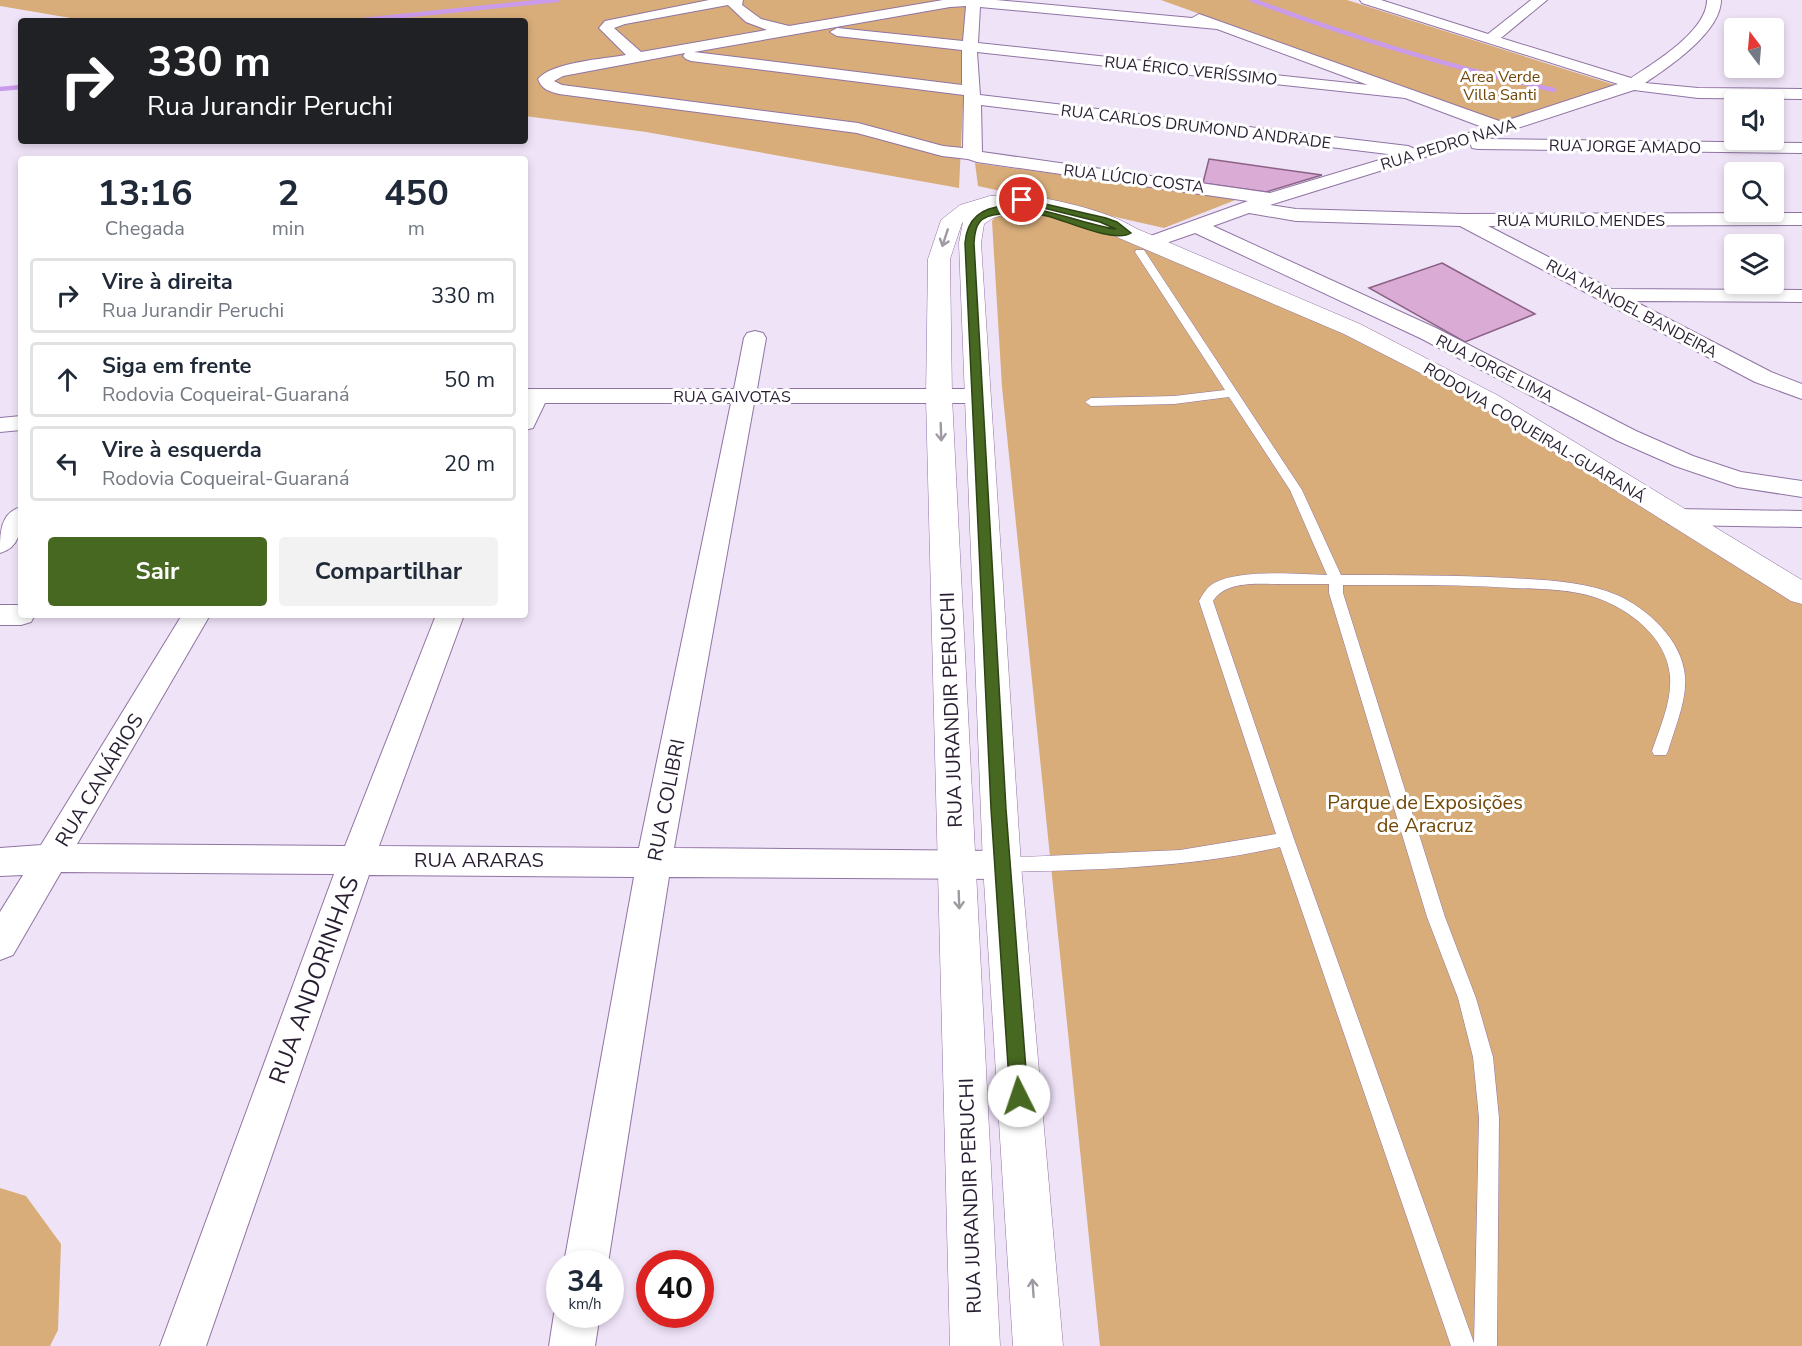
<!DOCTYPE html>
<html lang="pt">
<head>
<meta charset="utf-8">
<style>
  body { margin:0; font-family:"Nunito Sans",sans-serif; background:#f2f2f3; color:#1f2937; height:100vh; display:flex; flex-direction:column; font-size:22px; white-space:nowrap }
  * { box-sizing:border-box; margin:0 }
  p { font-size:20px; color:#747a83 }
  .icon { flex:none; width:33px; height:33px; fill:none; stroke:currentColor; stroke-width:2; stroke-linecap:round; stroke-linejoin:round }
  .map { position:relative; flex:1; overflow:hidden }
  .details { position:absolute; left:18px; top:156px; width:510px; height:462px; display:flex; flex-direction:column; background:#fff; border-radius:6px; box-shadow:0 3px 9px #0003 }
  .details>* { flex:none }
  .banner { position:absolute; left:18px; top:18px; width:510px; height:126px; border-radius:6px; box-shadow:0 3px 9px #0003; background:#202124; color:#fff; overflow:hidden }
  .needle { width:39px; rotate:344deg }
  .fabs { position:absolute; left:1724px; top:18px; display:grid; gap:12px }
  .fabs a { display:grid; place-items:center; width:60px; height:60px; border-radius:6px; background:#fff; box-shadow:0 3px 9px #0003; font-size:30px }
  .speed { position:absolute; left:546px; top:1250px; display:flex; gap:12px; font-size:30px; font-weight:700; text-align:center }
  .speed>* { display:grid; place-content:center; width:78px; height:78px; border-radius:50%; background:#fff; box-shadow:0 3px 9px #0003; line-height:1 }
  .speed small { font-size:15px; font-weight:400 }
  .speed .limit { border:9px solid #d22; background:#fff; color:#111 }
  .pin { position:absolute; display:grid; place-items:center; width:51px; height:51px; color:#fff; margin:-26px; border:3px solid #fff; border-radius:50%; box-shadow:0 2px 6px #0007 }
  .me { position:absolute; width:66px; margin:-33px; rotate:356deg; stroke-linejoin:round; filter:drop-shadow(0 0 4px #0008) }
  .turn { display:flex; align-items:center; gap:21px; height:126px; padding:0 30px; font-size:27px }
  .turn .icon { width:78px; height:78px; stroke-width:2.5 }
  .turn b { display:block; font-size:42px; line-height:51px }
  .eta { display:flex; justify-content:space-evenly; align-items:center; height:102px; text-align:center }
  .eta b { font-size:36px; font-weight:700; line-height:42px }
  .action { display:flex; gap:12px; margin-top:auto; padding:12px 30px }
  .action a { flex:1; height:69px; border-radius:6px; background:#476820; color:#fff; font-size:24px; font-weight:700; line-height:69px; text-align:center }
  .action a+a { background:#f2f2f3; color:#1f2937 }
  ul { padding:0; list-style:none }
  li { display:flex; align-items:center; gap:18px; height:75px; margin:0 12px 9px; padding:0 18px; border:3px solid #e0e1e3; border-radius:6px }
  li div { flex:1 }
  li b { display:block; font-size:22px }
  li em { font-style:normal }
  .map>svg:first-child { display:block }
</style>
</head>
<body>
<div class="map">
<svg width="1802" height="1346" viewBox="0 0 1802 1346">
  <rect width="100%" height="100%" fill="#efe3f8"/>
  <path fill="#d8ad7a" d="M0 0H968L959 188 646 132 525 116V21H88L0 6Z
    M1161 0H1347L1615 85 1500 122Z
    M975 163 1238 199 1164 228 978 186Z
    M1031 207 1049 210 1140 240 1415 361 1802 602V1346H1100L1002 387 992 221C1000 207 1016 208 1031 207Z
    M0 1188 26 1196 61 1244 58 1330 50 1346H0Z"/>
  <g fill="none" stroke-linecap="round" stroke-linejoin="round">
    <path stroke="#cb9beb" stroke-width="4.5" d="M1252 0C1351 37 1451 68 1554 90
      M353 21 557 0
      M0 89 21 87"/>
  </g>
  <path fill="#daabd4" stroke="#8b6186" stroke-width="1.5" d="M1209 159 1322 175 1266 192 1203 183Z
    M1442 263 1535 314 1465 342 1369 288Z"/>
  <g fill="none" stroke-linecap="round" stroke-linejoin="round">
    <g stroke="#9074a3" stroke-width="1">
      <path id="lane" d="M1136 250H1144L1302 490 1341 575C1397 575 1453 575 1510 578 1546 580 1583 581 1617 595 1648 609 1682 640 1685 676 1687 701 1675 727 1668 751L1666 755H1654L1652 751C1660 727 1672 701 1670 676 1667 637 1628 608 1594 597 1568 589 1540 589 1513 588 1456 584 1400 585 1343 585V593L1445 917 1476 998 1493 1057 1499 1118 1497 1346H1451L1280 847C1189 868 1096 870 1002 872L996 870 993 865 996 860 1002 858 1180 850 1276 834 1199 601C1203 594 1207 587 1214 583 1241 569 1297 574 1327 575L1290 490 1229 397 1174 404 1091 406 1085 402 1091 398 1174 396 1225 390 1135 252ZM1278 584H1329V593L1427 917 1458 998 1473 1057 1479 1118 1474 1343 1294 839 1213 601C1226 581 1256 584 1278 584Z"/>
    </g>
    <g stroke="#9074a3" stroke-width="2">
      <path id="street" d="M709 0H743L742 5 761 19 789 26 943 0H996L1192 18 1199 14 1502 122 1618 84 1362 3 1360 0H1381L1488 34 1531 0H1547L1501 38 1631 78C1654 63 1707 31 1707 0H1721C1721 32 1669 67 1645 83L1698 88 1802 89V99L1698 98 1634 90 1484 139 1802 143V153L1478 149 1472 148 1470 143 1270 205 1296 209 1463 214 1802 213V225L1488 226 1611 289 1802 290V302L1634 301 1771 372 1802 384V399L1755 382 1460 226 1296 221 1249 213 1213 226 1436 328 1636 431 1693 456 1741 472 1802 481V497L1737 487 1675 466 1618 441 1420 338 1195 233 1149 249 1142 247 1139 243 1142 239 1248 201 977 162 968 159 942 156 857 133 559 94C549 91 542 90 538 79 552 62 604 59 626 55L599 28 605 21ZM728 5 746 22 767 30 641 52 614 28 625 24ZM966 6 963 41 837 28 830 32 837 36 962 50V85L694 52 950 7ZM980 7 1217 29 1368 85 978 43ZM977 52 1405 98 1485 128 1415 149 1408 146 980 95ZM685 53 683 56 686 59 691 61 964 95 963 148 943 146 858 123 562 85 554 81 563 76ZM981 105 1396 155 1270 193 982 152Z
        M755 331 763 333 766 338 757 389H978L986 391 990 396 986 401 978 403H754L674 848 1002 851 1014 855 1019 865 1014 875 1002 879 669 877 608 1263H564L634 877 369 875 206 1346H160L334 874 61 872 13 955 0 960V912L23 875 0 876V848L41 845 182 615H210L77 844 345 846 436 615H464L379 846 639 848 731 403H545L533 428 525 430V389H734L744 338 747 333Z
        M21 416V430L0 432V418Z
        M21 507C21 526 22 547 0 553 0 533 0 513 21 507Z
        M1676 509 1802 511V527L1676 525 1667 523 1663 517 1667 511Z
        M0 605H21V615H35L31 622 21 625H0Z
        M560 1301V1314H600L595 1346H549L554 1314Z"/>
    </g>
    <g stroke="#9074a3" stroke-width="1">
      <path id="secondary" d="M1016 194C1050 198 1107 210 1135 228L1360 324 1499 396 1802 580V604L1791 601 1481 406 1430 378 1344 334 1119 238C1097 222 1035 205 1007 207L1009 210 1006 214 993 218 984 224 981 243 1021 865 1063 1346H1013L983 865 959 243 963 222 962 223 950 259 952 397 1000 1346H950L926 397 928 259 941 220 960 205 990 196Z"/>
    </g>
    <use href="#lane" fill="#fff" fill-rule="evenodd"/>
    <use href="#street" fill="#fff" fill-rule="evenodd"/>
    <use href="#secondary" fill="#fff" fill-rule="evenodd"/>
  </g>
  <defs><path id="oneway-shaft" d="M-6 0H5M1.5-3L5.5 0L1.5 3" fill="none" stroke-width="1.6" stroke-linecap="round" stroke-linejoin="round" transform="scale(1.5)"/></defs>
  <g stroke="#9f9aa2">
    <use href="#oneway-shaft" transform="translate(945 238) rotate(108)"/>
    <use href="#oneway-shaft" transform="translate(941 432) rotate(88)"/>
    <use href="#oneway-shaft" transform="translate(959 900) rotate(88)"/>
    <use href="#oneway-shaft" transform="translate(1033 1288) rotate(-94)"/>
  </g>
  <path fill="#476820" stroke="#2e4415" stroke-width="1.5" d="M1019 198 1106 218 1117 222 1131 233C1115 244 1065 220 1047 216 1032 212 1015 211 1000 214 980 216 975 223 974 243L1006 809 1028 1096 1026 1102 1019 1105 1013 1102 1010 1096 991 809 965 243C971 172 1076 225 1116 229L1100 222 1019 202Z"/>
  <g text-anchor="middle" stroke-width="6" stroke-linejoin="round" paint-order="stroke">
    <g font-size="16" fill="#291e31" stroke="#fff">
      <text transform="translate(1191 70) rotate(6)" y="6">RUA ÉRICO VERÍSSIMO</text>
      <text transform="translate(1196 126) rotate(7)" y="6">RUA CARLOS DRUMOND ANDRADE</text>
      <text transform="translate(1448 144) rotate(-17)" y="6">RUA PEDRO NAVA</text>
      <text transform="translate(1625 146) rotate(1)" y="6">RUA JORGE AMADO</text>
      <text transform="translate(1134 178) rotate(7)" y="6">RUA LÚCIO COSTA</text>
      <text x="1581" y="226">RUA MURILO MENDES</text>
      <text transform="translate(1632 308) rotate(28)" y="6">RUA MANOEL BANDEIRA</text>
      <text transform="translate(1495 368) rotate(27)" y="6">RUA JORGE LIMA</text>
      <text x="732" y="402">RUA GAIVOTAS</text>
      <text transform="translate(1535 432) rotate(31)" y="6">RODOVIA COQUEIRAL-GUARANÁ</text>
    </g>
    <g font-size="16" fill="#704706" stroke="#fff">
      <text x="1500" y="82">Area Verde<tspan x="1500" dy="18">Villa Santi</tspan></text>
    </g>
    <g font-size="20" fill="#291e31" stroke="#fff">
      <text transform="translate(951 710) rotate(-92)" y="7">RUA JURANDIR PERUCHI</text>
      <text transform="translate(99 780) rotate(-59)" y="7">RUA CANÁRIOS</text>
      <text transform="translate(666 800) rotate(-79)" y="7">RUA COLIBRI</text>
      <text x="479" y="867">RUA ARARAS</text>
      <text transform="translate(970 1196) rotate(-92)" y="7">RUA JURANDIR PERUCHI</text>
    </g>
    <g font-size="20" fill="#704706" stroke="#fff">
      <text x="1425" y="809">Parque de Exposições<tspan x="1425" dy="23">de Aracruz</tspan></text>
    </g>
    <g font-size="24" fill="#291e31" stroke="#fff">
      <text transform="translate(314 980) rotate(-70)" y="8">RUA ANDORINHAS</text>
    </g>
  </g>
</svg>
<div class="fabs">
<a><svg class="needle" viewBox="-14 -14 28 28"><path d="M0-13l5 13h-10z" fill="#e53935"/><path d="M0 13l5-13h-10z" fill="#747a83"/></svg></a>
<a><svg class="icon" aria-label="sound" viewBox="0 0 24 24"><path d="M4 9h4l5-4v14l-5-4H4zM17 9q2 3 0 6"/></svg></a>
<a><svg class="icon" aria-label="search" viewBox="0 0 24 24"><circle cx="10" cy="10" r="6"/><path d="M15 15l6 6"/></svg></a>
<a><svg class="icon" aria-label="layers" viewBox="0 0 24 24"><path d="M12 4l9 5-9 5-9-5zM3 14l9 5 9-5"/></svg></a>
</div>
<div class="speed"><div>34<small>km/h</small></div><div class="limit">40</div></div>
<div class="pin" style="left:1022px;top:200px;background:#d93025"><svg class="icon" aria-label="arrive" viewBox="0 0 24 24"><path d="M6 21V4h12l-3 4 3 4H6"/></svg></div>
<svg class="me" style="left:1019px;top:1096px" viewBox="-20 -20 40 40"><circle r="19" fill="#fff"/><path d="M0-13L10 11 0 6-10 11z" fill="#476820"/></svg>
<div class="banner">
<div class="turn"><svg class="icon" aria-label="right" viewBox="0 0 24 24"><path d="M7 20v-9h11M14 6l5 5-5 5"/></svg><div><b>330 m</b>Rua Jurandir Peruchi</div></div>
</div>
<section class="details">
<div class="eta">
<div><b>13:16</b><p>Chegada</p></div>
<div><b>2</b><p>min</p></div>
<div><b>450</b><p>m</p></div>
</div>
<ul>
<li><svg class="icon" aria-label="right" viewBox="0 0 24 24"><path d="M7 20v-9h11M14 6l5 5-5 5"/></svg><div><b>Vire à direita</b><p>Rua Jurandir Peruchi</p></div><em>330 m</em></li>
<li><svg class="icon" aria-label="ahead" viewBox="0 0 24 24"><path d="M12 20V5M6 11l6-6 6 6"/></svg><div><b>Siga em frente</b><p>Rodovia Coqueiral-Guaraná</p></div><em>50 m</em></li>
<li><svg class="icon" aria-label="left" viewBox="0 0 24 24"><path d="M17 20v-9H6M10 6l-5 5 5 5"/></svg><div><b>Vire à esquerda</b><p>Rodovia Coqueiral-Guaraná</p></div><em>20 m</em></li>
</ul>
<div class="action"><a>Sair</a><a>Compartilhar</a></div>
</section>
</div>
</body>
</html>
